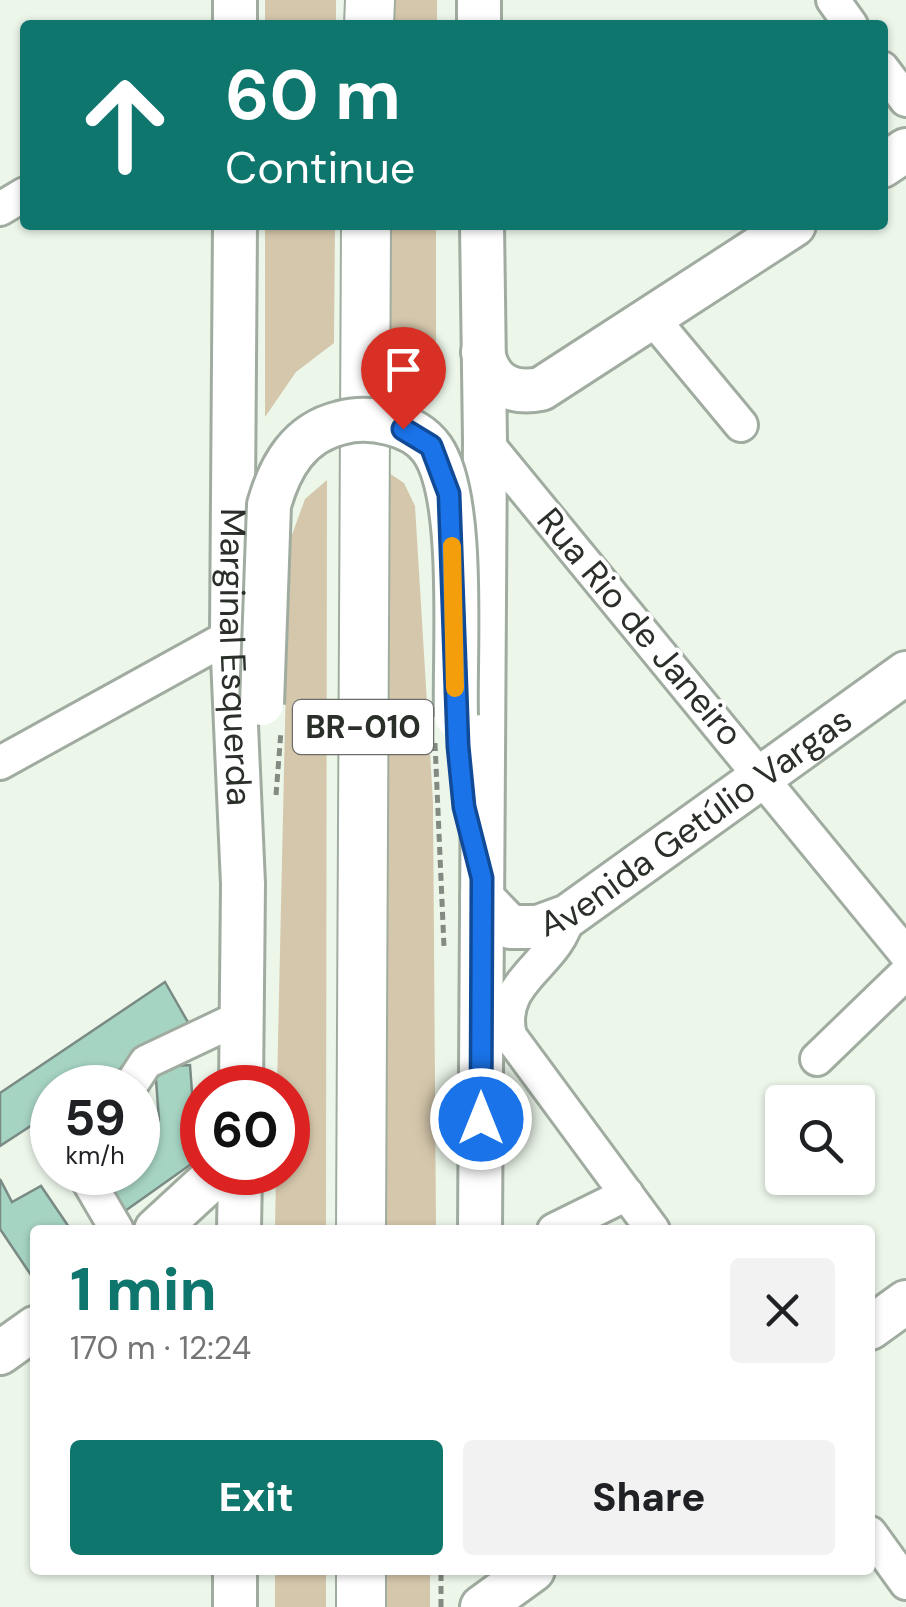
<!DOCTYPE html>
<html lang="en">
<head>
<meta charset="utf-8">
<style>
  body { margin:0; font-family:"DM Sans",sans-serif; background:#f2f2f2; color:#202124; height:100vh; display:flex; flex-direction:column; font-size:38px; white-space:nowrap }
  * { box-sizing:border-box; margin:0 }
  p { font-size:32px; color:#757577 }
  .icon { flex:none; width:55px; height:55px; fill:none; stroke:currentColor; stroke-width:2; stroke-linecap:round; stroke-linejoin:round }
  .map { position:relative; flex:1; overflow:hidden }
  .details { position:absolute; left:30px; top:1225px; width:845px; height:350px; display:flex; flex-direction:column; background:#fff; border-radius:10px; box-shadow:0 2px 8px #0004 }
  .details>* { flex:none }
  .guide { position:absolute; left:20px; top:20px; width:868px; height:210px; border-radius:10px; box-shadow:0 2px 8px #0004; background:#0f766e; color:#fff; overflow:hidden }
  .buttons { position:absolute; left:765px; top:1085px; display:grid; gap:20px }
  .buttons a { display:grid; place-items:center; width:110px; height:110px; border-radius:10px; background:#fff; box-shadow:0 2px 8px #0004; font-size:50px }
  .speed { position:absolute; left:30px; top:1065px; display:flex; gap:20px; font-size:50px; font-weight:700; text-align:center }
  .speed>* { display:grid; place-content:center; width:130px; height:130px; border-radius:50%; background:#fff; box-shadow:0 2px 8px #0004; line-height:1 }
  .speed small { font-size:25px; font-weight:400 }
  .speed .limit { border:15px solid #d22; background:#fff; color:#111 }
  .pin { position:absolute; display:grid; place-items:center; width:85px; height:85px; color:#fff; margin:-102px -42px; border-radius:50% 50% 50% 0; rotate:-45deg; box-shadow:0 0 10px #0007 }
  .pin .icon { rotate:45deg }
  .me { position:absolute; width:110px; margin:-55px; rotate:0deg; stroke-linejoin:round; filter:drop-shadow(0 0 8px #0008) }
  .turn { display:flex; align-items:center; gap:35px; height:210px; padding:0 40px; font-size:45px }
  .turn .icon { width:130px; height:130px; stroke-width:2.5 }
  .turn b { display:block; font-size:70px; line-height:85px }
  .round { display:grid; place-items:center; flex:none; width:105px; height:105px; border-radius:10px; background:#f2f2f2 }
  .summary { display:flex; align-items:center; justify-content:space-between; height:170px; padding:0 40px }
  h1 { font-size:60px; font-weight:800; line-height:75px; color:#0f766e }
  .cta { display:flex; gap:20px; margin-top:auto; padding:20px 40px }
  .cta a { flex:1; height:115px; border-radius:10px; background:#0f766e; color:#fff; font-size:40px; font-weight:800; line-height:115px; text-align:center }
  .cta a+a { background:#f2f2f2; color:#202124 }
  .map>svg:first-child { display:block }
</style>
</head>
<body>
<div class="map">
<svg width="906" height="1607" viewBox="0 0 906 1607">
  <rect width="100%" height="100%" fill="#ecf7ea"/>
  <path fill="#d5c7ac" d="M265 0H336V25H265Z
    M387 0H437V25H387Z
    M265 225H335L334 343 296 372 265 417Z
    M388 225H436V375L388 356Z
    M389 473 404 483 415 506 433 802 436 1230H381Z
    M327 480 326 1230H275L276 1173 288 1172V1088L277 1087 289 543 305 499Z
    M280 1570H326V1607H275V1576Z
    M380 1570H430V1607H380Z"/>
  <path fill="#a6d4c3" stroke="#7a8a84" stroke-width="2.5" d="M165 982 189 1024 91 1088H52V1112L0 1146V1093Z
    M190 1065 197 1160 125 1211 98 1172H138V1134L159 1120 155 1067Z
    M0 1179 12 1202 41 1186 71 1230H35V1281L0 1229Z"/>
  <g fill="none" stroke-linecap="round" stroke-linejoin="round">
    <g stroke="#a1aca0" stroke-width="38">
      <path id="minor" d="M833 0 851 25
        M882 68 906 100
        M0 209 25 194
        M653 319 741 425
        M485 441 906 954
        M0 763 232 635
        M568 916C558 965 496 980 510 1036L653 1230
        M817 1059 906 973
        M129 1088 146 1062 241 1017
        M83 1172 117 1230
        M554 1230 627 1194
        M870 1533 906 1583"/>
    </g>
    <g stroke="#a1aca0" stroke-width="48">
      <g id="major">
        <path d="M479 0V25"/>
        <path d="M235 25V0"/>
        <path d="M882 166 906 150"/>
        <path id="s1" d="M235 225 232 635 243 884 241 1088"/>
        <path d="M483 352C489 383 510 395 541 389L794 225"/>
        <path id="s2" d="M482 898 510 927H538L568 916 906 673"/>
        <path d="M156 1230 219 1172"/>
        <path d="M239 1230 240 1172"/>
        <path d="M480 1230 485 441 482 225"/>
        <path d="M870 1328 906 1302"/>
        <path d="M0 1353 35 1328"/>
        <path d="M235 1607V1570"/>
        <path d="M482 1607 533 1570"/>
      </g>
    </g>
    <g stroke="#a1aca0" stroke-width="52">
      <path id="highway" d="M369 25 370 0
        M361 1230 366 225
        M361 1607V1570"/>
    </g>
    <path stroke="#838a81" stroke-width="5" stroke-dasharray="8 5" stroke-linecap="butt" d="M435 743 444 947
      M276 795 281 731
      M441 1607V1570"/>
    <use href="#minor" stroke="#fff" stroke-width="32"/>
    <use href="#major" stroke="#fff" stroke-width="42"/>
    <use href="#highway" stroke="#fff" stroke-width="48"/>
    <g stroke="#a1aca0" stroke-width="48" stroke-linecap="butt">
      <path id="major-bridge" d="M262 704 269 505C280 466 299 433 340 423 369 415 414 423 432 449 466 497 454 653 456 716"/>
    </g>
    <use href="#major-bridge" stroke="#fff" stroke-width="42"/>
  </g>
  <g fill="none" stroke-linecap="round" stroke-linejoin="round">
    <g stroke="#114b97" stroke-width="25">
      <path id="route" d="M403 429 431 446 449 494 458 746 464 807 482 878 481 1119"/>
    </g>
    <use href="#route" stroke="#1a73e8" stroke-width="18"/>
    <path stroke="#f59e0b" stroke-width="18" d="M452 546 455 688"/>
  </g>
  <g text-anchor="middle" stroke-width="8" stroke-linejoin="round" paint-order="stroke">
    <rect fill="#fff" stroke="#6b6d6a" stroke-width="2.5" x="293" y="700" width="140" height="54" rx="8"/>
    <g font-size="32" font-weight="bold" fill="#2b2f2a">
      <text x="363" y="738">BR-010</text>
    </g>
    <g font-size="35" fill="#2b2f2a" stroke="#fff">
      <text transform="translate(640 627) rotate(50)" y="12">Rua Rio de Janeiro</text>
      <text dy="12" stroke="none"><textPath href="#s1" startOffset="432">Marginal Esquerda</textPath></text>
      <text dy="12" stroke="none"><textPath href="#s2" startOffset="258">Avenida Getúlio Vargas</textPath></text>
    </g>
  </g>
</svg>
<div class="buttons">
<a><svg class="icon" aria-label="search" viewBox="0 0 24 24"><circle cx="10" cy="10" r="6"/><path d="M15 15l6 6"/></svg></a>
</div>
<div class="speed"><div>59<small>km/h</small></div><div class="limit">60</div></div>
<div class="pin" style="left:403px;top:429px;background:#d93025"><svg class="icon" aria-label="arrive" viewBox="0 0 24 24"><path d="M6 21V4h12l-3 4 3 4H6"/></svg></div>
<svg class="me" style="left:481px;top:1119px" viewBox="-20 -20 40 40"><circle r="17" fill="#1a73e8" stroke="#fff" stroke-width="3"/><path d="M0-11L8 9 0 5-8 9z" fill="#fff"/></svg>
<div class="guide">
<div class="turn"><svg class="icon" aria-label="ahead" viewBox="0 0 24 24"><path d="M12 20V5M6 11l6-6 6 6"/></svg><div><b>60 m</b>Continue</div></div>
</div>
<section class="details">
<div class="summary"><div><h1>1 min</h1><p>170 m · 12:24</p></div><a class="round"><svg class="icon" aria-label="close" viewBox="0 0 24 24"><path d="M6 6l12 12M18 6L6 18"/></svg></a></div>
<div class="cta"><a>Exit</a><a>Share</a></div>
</section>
</div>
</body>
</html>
